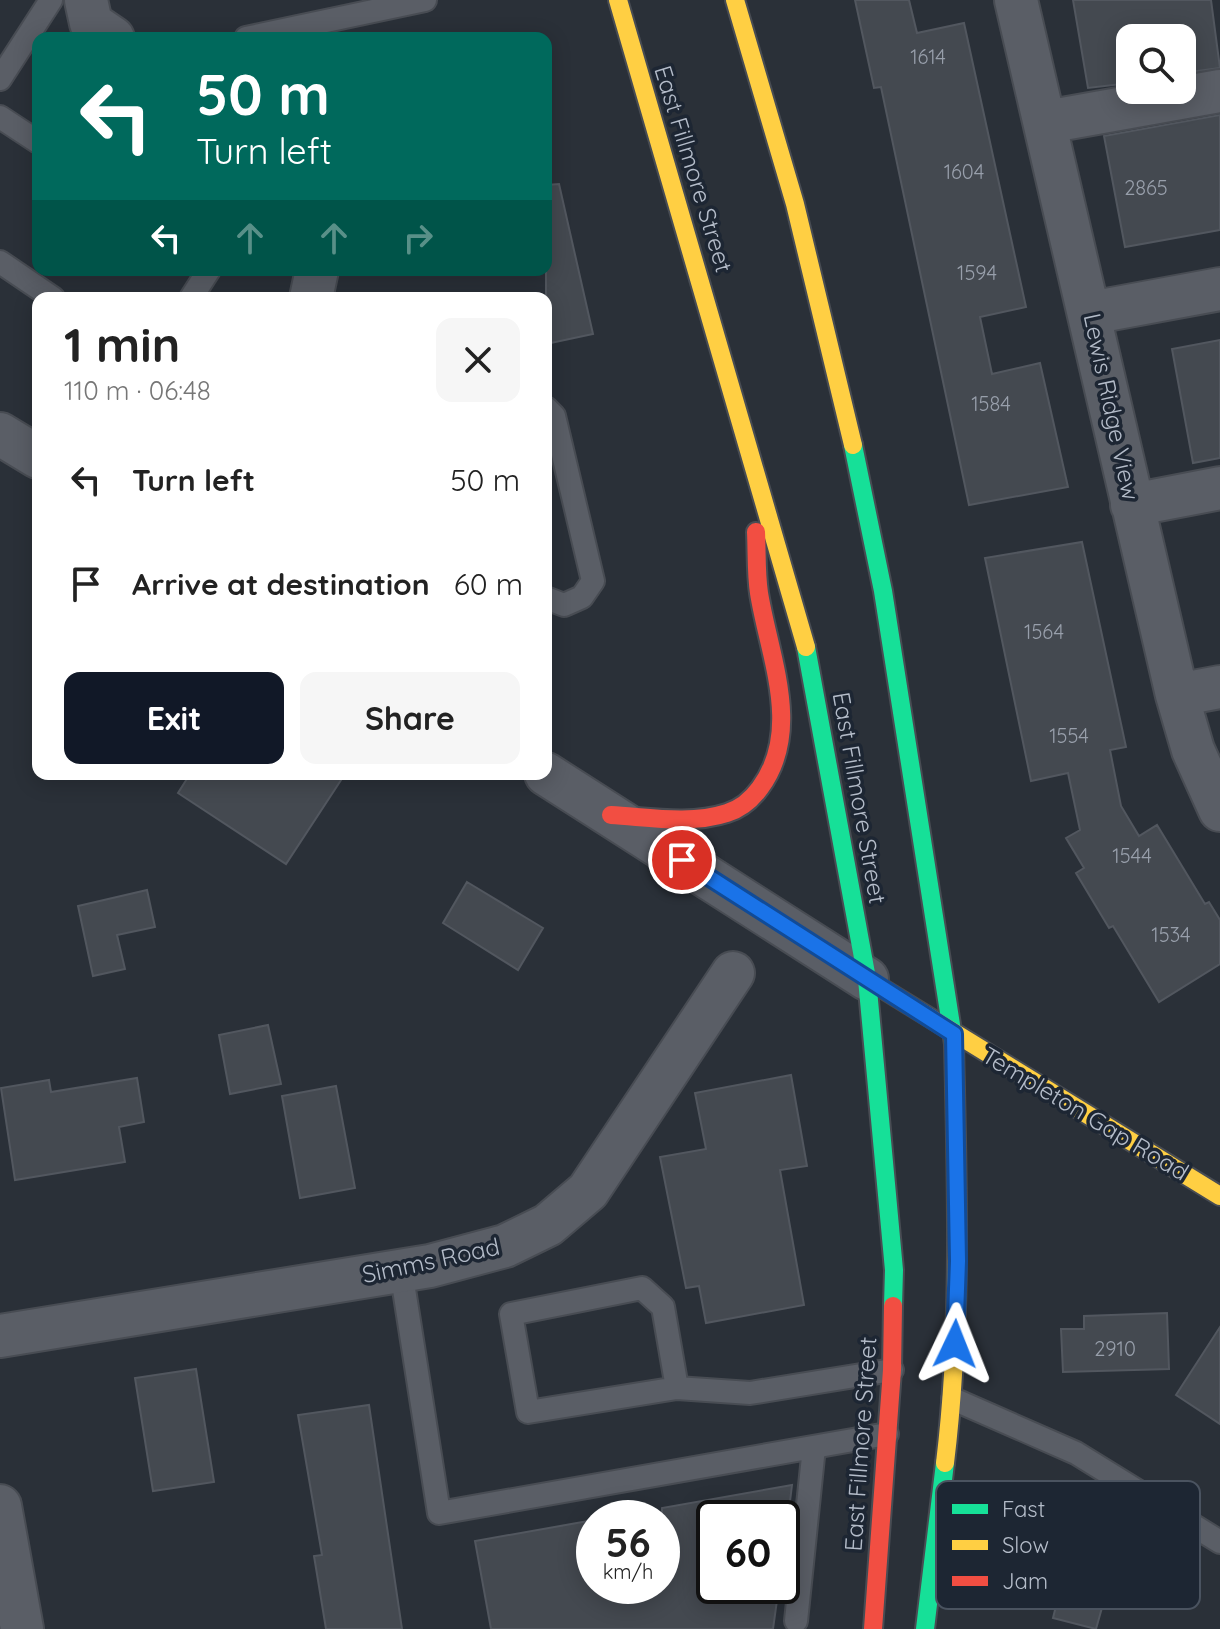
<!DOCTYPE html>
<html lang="en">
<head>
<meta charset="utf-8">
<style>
  body { margin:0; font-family:Quicksand,sans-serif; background:#f6f6f6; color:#222; height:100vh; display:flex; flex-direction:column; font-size:30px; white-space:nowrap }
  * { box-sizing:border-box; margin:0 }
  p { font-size:26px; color:#767676 }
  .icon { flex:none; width:44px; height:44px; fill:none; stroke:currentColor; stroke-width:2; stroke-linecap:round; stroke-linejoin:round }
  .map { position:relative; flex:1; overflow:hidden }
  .sheet { position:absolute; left:32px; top:292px; width:520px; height:488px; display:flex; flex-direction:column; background:#fff; border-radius:16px; box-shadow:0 4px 20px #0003 }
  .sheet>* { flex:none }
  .hud { position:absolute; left:32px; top:32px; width:520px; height:244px; border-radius:16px; box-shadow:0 4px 20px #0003; background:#00695c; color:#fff; overflow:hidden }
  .tools { position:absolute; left:1116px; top:24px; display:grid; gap:16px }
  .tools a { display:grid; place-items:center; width:80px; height:80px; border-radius:16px; background:#fff; box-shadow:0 4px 20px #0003; font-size:40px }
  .speed { position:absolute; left:576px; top:1500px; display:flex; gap:16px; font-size:40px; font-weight:700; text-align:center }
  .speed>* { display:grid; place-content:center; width:104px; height:104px; border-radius:50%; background:#fff; box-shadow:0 4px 20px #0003; line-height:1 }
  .speed small { font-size:20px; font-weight:400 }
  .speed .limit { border:4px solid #111; border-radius:12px; background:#fff; color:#111 }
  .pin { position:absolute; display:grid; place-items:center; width:68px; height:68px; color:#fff; margin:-34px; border:4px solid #fff; border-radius:50%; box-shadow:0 2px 8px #0007 }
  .me { position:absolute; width:88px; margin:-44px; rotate:2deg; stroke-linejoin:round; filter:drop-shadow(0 0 6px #0008) }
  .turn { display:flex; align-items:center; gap:28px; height:168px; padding:0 32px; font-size:36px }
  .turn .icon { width:104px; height:104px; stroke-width:2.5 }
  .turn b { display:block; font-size:56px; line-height:68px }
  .lanes { display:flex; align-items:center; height:76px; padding:0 32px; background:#0003; justify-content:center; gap:40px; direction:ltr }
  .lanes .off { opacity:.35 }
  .round { display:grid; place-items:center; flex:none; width:84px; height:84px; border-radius:16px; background:#f6f6f6 }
  .summary { display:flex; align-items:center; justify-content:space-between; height:136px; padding:0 32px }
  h1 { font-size:48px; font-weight:800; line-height:60px }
  .button { display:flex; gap:16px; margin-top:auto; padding:16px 32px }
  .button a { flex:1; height:92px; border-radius:16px; background:#111827; color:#fff; font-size:32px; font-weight:800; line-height:92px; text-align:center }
  .button a+a { background:#f6f6f6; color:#222 }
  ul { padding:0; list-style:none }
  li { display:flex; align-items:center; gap:24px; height:104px; padding:0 32px }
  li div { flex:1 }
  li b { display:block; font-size:30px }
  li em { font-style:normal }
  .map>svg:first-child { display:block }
</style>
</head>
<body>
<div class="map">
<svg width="1220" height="1629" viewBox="0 0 1220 1629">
  <rect width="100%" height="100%" fill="#2a3038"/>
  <path fill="#444950" stroke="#52575f" stroke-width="2" d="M855 0H909L917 33 964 23 1026 307 980 317 992 374 1040 363 1068 487 969 505 881 87 874 88Z
    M1073 0H1211L1220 68 1182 73V38H1130V83L1088 88Z
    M1220 115V230L1125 247 1104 136Z
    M559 184 593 334 546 344V185Z
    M1220 340V458L1193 463 1172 349Z
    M1082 542 1126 747 1110 750 1121 806 1139 836 1157 825 1205 904 1209 902 1220 920V964L1159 1002 1113 926 1109 928 1076 873 1084 868 1066 838 1080 830 1068 773 1031 781 985 558Z
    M190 774H345L286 864 178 793Z
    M467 882 543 928 518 970 443 923Z
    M147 890 155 927 117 935 125 969 93 976 78 906Z
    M268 1025 281 1084 230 1094 219 1035Z
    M791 1075 807 1166 780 1170 804 1305 706 1323 699 1286 686 1288 660 1157 706 1149 695 1093Z
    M137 1078 144 1122 119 1127 125 1162 15 1180 1 1088 49 1080 51 1092Z
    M336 1086 355 1188 300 1198 282 1096Z
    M1167 1313 1169 1369 1063 1372 1061 1329H1084V1316Z
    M1220 1327V1424L1176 1395Z
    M196 1369 214 1482 153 1491 135 1378Z
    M369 1405 402 1629H326L314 1556 322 1555 298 1415Z
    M792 1485 788 1518H714V1586H779L773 1629H491L475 1541 594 1520V1586H662V1508Z
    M1070 1512 1115 1524 1097 1587 1107 1590 1096 1629 1053 1618 1062 1582 1051 1578Z"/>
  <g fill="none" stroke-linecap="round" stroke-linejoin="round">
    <g stroke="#484c53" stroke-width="26">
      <path id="lane" d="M246 38 425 0
        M0 79 51 0
        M0 117 38 142
        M0 262 53 298
        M191 298 209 270
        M546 408 554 416 593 581 582 597 564 605 546 598
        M401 1270 439 1513 887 1434
        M677 1388 663 1307 642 1288 511 1314 528 1412 677 1388 750 1393 892 1370
        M953 1399 1076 1453 1220 1542
        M796 1621 814 1447"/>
    </g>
    <g stroke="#484c53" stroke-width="46">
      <path id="street" d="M86 0 91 23 113 38
        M1016 0 1177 695 1193 750 1220 810
        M1046 122 1220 91
        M311 298 317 270
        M1090 313 1220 289
        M0 434 38 457
        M1132 505 1220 488
        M1177 695 1220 687
        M546 774 867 979
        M0 1336 430 1266 505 1246 548 1225 588 1191 733 973
        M0 1506 22 1629"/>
    </g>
    <g stroke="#484c53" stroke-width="22">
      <path id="fast" d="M853 445 883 591 954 1044
        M806 647 867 979 894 1270 893 1306
        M925 1629 945 1463"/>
    </g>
    <g stroke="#484c53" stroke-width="22">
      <path id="slow" d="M618 0 806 647
        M735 0 795 204 853 445
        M867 979 1220 1196
        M945 1463C962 1324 957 1184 954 1044"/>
    </g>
    <g stroke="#484c53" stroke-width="22">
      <path id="jam" d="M611 815C648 817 690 825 727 813 740 809 752 799 760 788 803 730 769 656 759 593 756 573 757 552 756 532
        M873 1629 892 1370 893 1306"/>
    </g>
    <use href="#lane" stroke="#5a5e66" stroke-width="22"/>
    <use href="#street" stroke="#5a5e66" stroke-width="42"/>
    <use href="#fast" stroke="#16e098" stroke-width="18"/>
    <use href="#slow" stroke="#ffcf43" stroke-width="18"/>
    <use href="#jam" stroke="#f24e42" stroke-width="18"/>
  </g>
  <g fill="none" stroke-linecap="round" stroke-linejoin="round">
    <g stroke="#114b97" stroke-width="20">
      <path id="route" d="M682 860 954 1034 958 1261 955 1344"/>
    </g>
    <use href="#route" stroke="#1a73e8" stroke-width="14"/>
  </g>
  <g text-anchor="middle" stroke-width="7" stroke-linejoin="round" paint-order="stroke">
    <g font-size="20" fill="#989fab">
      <text x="928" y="64">1614</text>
      <text x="964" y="179">1604</text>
      <text x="1146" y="195">2865</text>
      <text x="977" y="280">1594</text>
      <text x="991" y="411">1584</text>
      <text x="1044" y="639">1564</text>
      <text x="1069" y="743">1554</text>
      <text x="1132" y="863">1544</text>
      <text x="1171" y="942">1534</text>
      <text x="1115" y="1356">2910</text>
    </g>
    <g font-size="24" fill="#b4bcc9" stroke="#1d2633">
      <text transform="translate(693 169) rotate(73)" y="8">East Fillmore Street</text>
      <text transform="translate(1111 407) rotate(78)" y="8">Lewis Ridge View</text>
      <text transform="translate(859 798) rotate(80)" y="8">East Fillmore Street</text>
      <text transform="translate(1085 1114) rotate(31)" y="8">Templeton Gap Road</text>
      <text transform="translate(431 1261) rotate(-12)" y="8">Simms Road</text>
      <text transform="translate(861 1444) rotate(-86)" y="8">East Fillmore Street</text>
    </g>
  </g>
  <rect x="936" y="1481" width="264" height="128" rx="12" fill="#1d2633" stroke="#4a5360" stroke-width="2"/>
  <rect x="952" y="1504" width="36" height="10" fill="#16e098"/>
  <rect x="952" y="1540" width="36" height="10" fill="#ffcf43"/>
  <rect x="952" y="1576" width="36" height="10" fill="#f24e42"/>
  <g font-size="22" fill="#b4bcc9">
    <text x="1002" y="1517">Fast</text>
    <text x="1002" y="1553">Slow</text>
    <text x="1002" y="1589">Jam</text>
  </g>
</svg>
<div class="tools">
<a><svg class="icon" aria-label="search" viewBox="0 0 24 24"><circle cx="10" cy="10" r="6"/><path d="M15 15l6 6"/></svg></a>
</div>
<div class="speed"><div>56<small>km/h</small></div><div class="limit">60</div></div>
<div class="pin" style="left:682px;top:860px;background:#d93025"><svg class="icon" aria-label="arrive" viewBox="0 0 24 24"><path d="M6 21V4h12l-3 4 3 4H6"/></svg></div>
<svg class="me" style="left:955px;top:1344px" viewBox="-20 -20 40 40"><path d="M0-17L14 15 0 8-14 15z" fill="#1a73e8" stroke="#fff" stroke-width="4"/></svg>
<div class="hud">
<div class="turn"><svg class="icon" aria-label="left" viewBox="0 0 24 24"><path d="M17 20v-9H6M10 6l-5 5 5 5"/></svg><div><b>50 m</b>Turn left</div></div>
<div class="lanes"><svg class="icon" aria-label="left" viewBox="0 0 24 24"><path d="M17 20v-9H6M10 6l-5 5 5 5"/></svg><svg class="icon off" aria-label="ahead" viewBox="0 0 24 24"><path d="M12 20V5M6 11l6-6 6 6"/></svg><svg class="icon off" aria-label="ahead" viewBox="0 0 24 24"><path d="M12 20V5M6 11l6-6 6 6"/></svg><svg class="icon off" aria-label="right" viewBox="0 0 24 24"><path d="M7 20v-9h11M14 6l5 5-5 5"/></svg></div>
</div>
<section class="sheet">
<div class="summary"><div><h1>1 min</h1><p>110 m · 06:48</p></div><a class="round"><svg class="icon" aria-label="close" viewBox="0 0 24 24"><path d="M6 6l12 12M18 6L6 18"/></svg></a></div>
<ul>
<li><svg class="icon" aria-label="left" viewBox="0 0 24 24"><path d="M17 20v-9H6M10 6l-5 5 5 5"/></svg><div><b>Turn left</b></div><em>50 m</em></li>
<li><svg class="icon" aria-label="arrive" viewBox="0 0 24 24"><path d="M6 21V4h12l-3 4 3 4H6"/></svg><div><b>Arrive at destination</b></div><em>60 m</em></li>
</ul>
<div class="button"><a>Exit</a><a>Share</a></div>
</section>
</div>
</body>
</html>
